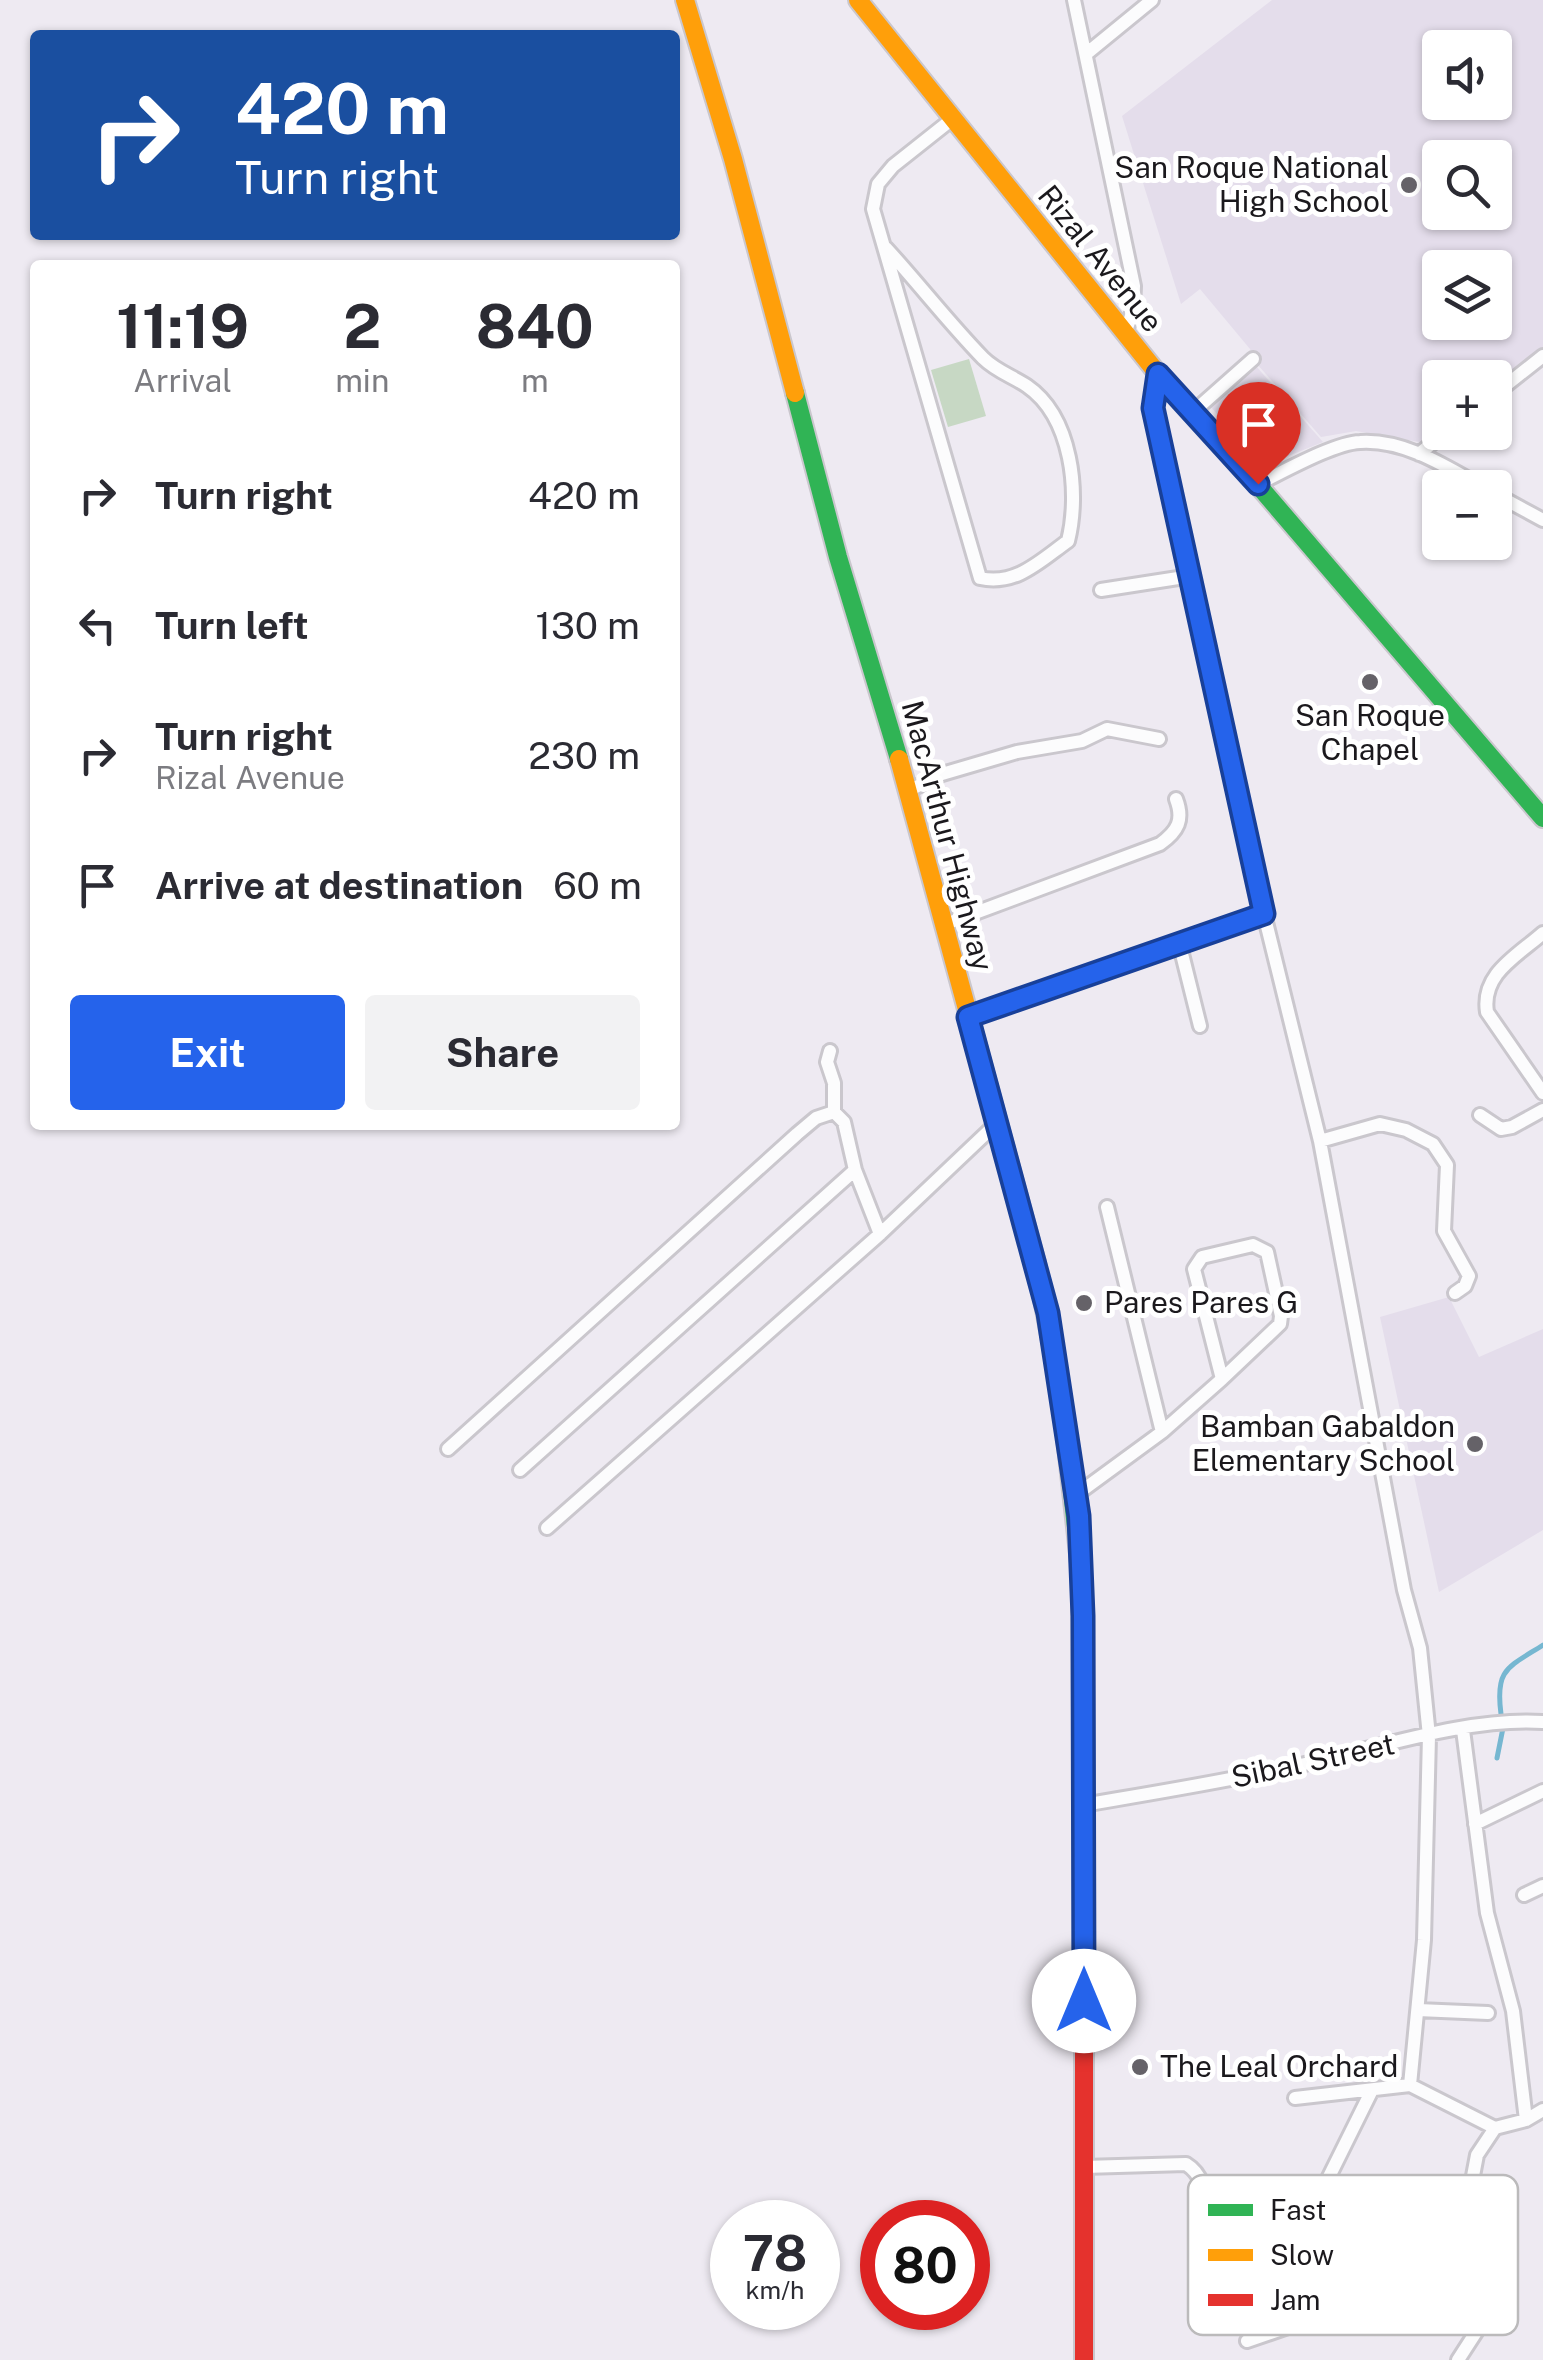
<!DOCTYPE html>
<html lang="en">
<head>
<meta charset="utf-8">
<style>
  body { margin:0; font-family:"Public Sans",sans-serif; background:#f2f2f3; color:#2b2b33; height:100vh; display:flex; flex-direction:column; font-size:38px; white-space:nowrap }
  * { box-sizing:border-box; margin:0 }
  p { font-size:32px; color:#7c7c81 }
  .icon { flex:none; width:55px; height:55px; fill:none; stroke:currentColor; stroke-width:2; stroke-linecap:round; stroke-linejoin:round }
  .map { position:relative; flex:1; overflow:hidden }
  .sheet { position:absolute; left:30px; top:260px; width:650px; height:870px; display:flex; flex-direction:column; background:#fff; border-radius:10px; box-shadow:0 2px 8px #0004 }
  .sheet>* { flex:none }
  .guide { position:absolute; left:30px; top:30px; width:650px; height:210px; border-radius:10px; box-shadow:0 2px 8px #0004; background:#1a4fa0; color:#fff; overflow:hidden }
  .tools { position:absolute; left:1422px; top:30px; display:grid; gap:20px }
  .tools a { display:grid; place-items:center; width:90px; height:90px; border-radius:10px; background:#fff; box-shadow:0 2px 8px #0004; font-size:50px }
  .speed { position:absolute; left:710px; top:2200px; display:flex; gap:20px; font-size:50px; font-weight:700; text-align:center }
  .speed>* { display:grid; place-content:center; width:130px; height:130px; border-radius:50%; background:#fff; box-shadow:0 2px 8px #0004; line-height:1 }
  .speed small { font-size:25px; font-weight:400 }
  .speed .limit { border:15px solid #d22; background:#fff; color:#111 }
  .pin { position:absolute; display:grid; place-items:center; width:85px; height:85px; color:#fff; margin:-102px -42px; border-radius:50% 50% 50% 0; rotate:-45deg; box-shadow:0 0 10px #0007 }
  .pin .icon { rotate:45deg }
  .me { position:absolute; width:110px; margin:-55px; rotate:0deg; stroke-linejoin:round; filter:drop-shadow(0 0 8px #0008) }
  .turn { display:flex; align-items:center; gap:35px; height:210px; padding:0 40px; font-size:45px }
  .turn .icon { width:130px; height:130px; stroke-width:2.5 }
  .turn b { display:block; font-size:70px; line-height:85px }
  .eta { display:flex; justify-content:space-evenly; align-items:center; height:170px; text-align:center }
  .eta b { font-size:60px; font-weight:700; line-height:70px }
  .primary-button { display:flex; gap:20px; margin-top:auto; padding:20px 40px }
  .primary-button a { flex:1; height:115px; border-radius:10px; background:#2563eb; color:#fff; font-size:40px; font-weight:700; line-height:115px; text-align:center }
  .primary-button a+a { background:#f2f2f3; color:#2b2b33 }
  ul { padding:0; list-style:none }
  li { display:flex; align-items:center; gap:30px; height:130px; padding:0 40px }
  li div { flex:1 }
  li b { display:block; font-size:38px }
  li em { font-style:normal }
  .map>svg:first-child { display:block }
</style>
</head>
<body>
<div class="map">
<svg width="1543" height="2360" viewBox="0 0 1543 2360">
  <rect width="100%" height="100%" fill="#eeeaf2"/>
  <path fill="#e4ddeb" fill-rule="evenodd" d="M1272 0H1543V349L1495 388V378H1440V432L1425 443 1356 431 1321 437 1257 364 1250 349 1200 289 1181 304 1122 116ZM1440 48H1495V102H1440ZM1440 158H1495V212H1440ZM1440 268H1495V322H1440Z
    M1256 366 1323 442 1264 466 1210 406Z
    M1449 1297 1479 1357 1543 1329V1530L1439 1592 1380 1317Z"/>
  <path fill="#c7d8c4" d="M969 359 986 416 948 427 931 370Z"/>
  <g fill="none" stroke-linecap="round" stroke-linejoin="round">
    <path stroke="#76b7d1" stroke-width="5" d="M1501 1714C1495 1669 1507 1668 1543 1645
      M1497 1758 1503 1728"/>
    <g stroke="#cac7cd" stroke-width="18">
      <path id="street" d="M1074 0 1134 286 1133 310 1125 334
        M1086 54 1152 0
        M886 248C919 284 949 323 983 358 996 371 1012 376 1027 386 1072 417 1080 493 1068 541 1040 561 1016 586 980 578L873 209 878 184 893 166 951 120
        M1158 374 1153 408 1264 914 1320 1141 1404 1590 1420 1648 1429 1736 1424 1940 1410 2085
        M1495 394 1543 356
        M1192 413 1253 359
        M1419 454 1446 432
        M1258 484C1283 472 1334 443 1360 442 1404 439 1447 467 1484 488
        M1495 494 1543 520
        M1101 590 1191 576
        M908 791 942 774 1017 752 1082 741 1107 729 1159 739
        M943 925 1160 844C1178 831 1184 820 1176 799
        M1543 933C1517 956 1481 974 1487 1012L1543 1093
        M1179 942 1200 1026
        M968 1017 1264 914
        M830 1051 827 1062 834 1083V1112
        M1480 1115 1501 1129 1512 1127 1543 1110
        M1320 1141 1380 1124 1406 1130 1433 1144 1447 1165 1444 1231 1469 1276 1465 1286 1455 1293
        M1107 1207 1162 1432
        M1253 1245 1267 1252 1281 1316 1280 1324 1222 1379 1194 1269 1202 1257Z
        M448 1449 797 1134 816 1118 834 1112 844 1122 855 1170 880 1234
        M520 1470 855 1170
        M1076 1495 1162 1432 1222 1379
        M547 1528 880 1234 997 1123
        M1463 1730 1487 1913 1513 2011 1526 2120
        M1083 1805C1159 1792 1234 1780 1309 1763 1381 1747 1470 1717 1543 1722
        M1475 1824 1543 1791
        M1524 1895 1543 1886
        M1418 2010 1488 2013
        M1295 2098 1410 2085 1495 2128
        M1084 2167 1186 2164C1219 2184 1197 2236 1228 2249L1239 2247 1295 2219 1319 2197 1371 2092
        M1420 2260 1481 2259
        M1247 2341 1320 2316 1328 2306 1295 2219
        M1458 2360 1478 2329 1485 2309 1473 2176 1477 2155 1495 2128 1526 2120 1543 2110"/>
    </g>
    <g stroke="#cac7cd" stroke-width="22">
      <path id="fast" d="M795 393 838 557 899 759
        M1246 471 1543 818
        M1036 1263 1061 1392 1081 1572 1084 2002"/>
    </g>
    <g stroke="#cac7cd" stroke-width="22">
      <path id="slow" d="M685 0 733 159 795 393
        M858 0 1158 374 1246 471
        M899 759 1036 1263"/>
    </g>
    <g stroke="#cac7cd" stroke-width="22">
      <path id="jam" d="M1084 2002V2360"/>
    </g>
    <use href="#street" stroke="#fcfcfd" stroke-width="12"/>
    <use href="#fast" stroke="#30b455" stroke-width="18"/>
    <use href="#slow" stroke="#ff9f0a" stroke-width="18"/>
    <use href="#jam" stroke="#e5322d" stroke-width="18"/>
  </g>
  <g fill="none" stroke-linecap="round" stroke-linejoin="round">
    <g stroke="#184099" stroke-width="25">
      <path id="route" d="M1084 2001 1083 1616 1079 1516 1048 1313 968 1017 1264 914 1153 408 1158 374 1258 484"/>
    </g>
    <use href="#route" stroke="#2563eb" stroke-width="18"/>
  </g>
  <g fill="#656268" stroke="#fff" stroke-width="4">
    <circle cx="1409" cy="185" r="10"/>
    <circle cx="1370" cy="682" r="10"/>
    <circle cx="1084" cy="1303" r="10"/>
    <circle cx="1475" cy="1444" r="10"/>
    <circle cx="1140" cy="2067" r="10"/>
  </g>
  <g text-anchor="middle" stroke-width="10" stroke-linejoin="round" paint-order="stroke">
    <g font-size="30" fill="#1b191d" stroke="#fff" text-anchor="end">
      <text x="1389" y="178">San Roque National<tspan x="1389" dy="34">High School</tspan></text>
      <text x="1370" y="726" text-anchor="middle">San Roque<tspan x="1370" dy="34">Chapel</tspan></text>
      <text x="1104" y="1313" text-anchor="start">Pares Pares G</text>
      <text x="1455" y="1437">Bamban Gabaldon<tspan x="1455" dy="34">Elementary School</tspan></text>
      <text x="1160" y="2077" text-anchor="start">The Leal Orchard</text>
    </g>
    <g font-size="30" fill="#1b191d" stroke="#fff">
      <text transform="translate(1100 259) rotate(51)" y="10">Rizal Avenue</text>
      <text transform="translate(947 836) rotate(75)" y="10">MacArthur Highway</text>
      <text transform="translate(1313 1761) rotate(-12)" y="10">Sibal Street</text>
    </g>
  </g>
  <rect x="1188" y="2175" width="330" height="160" rx="15" fill="#fff" stroke="#bbbabb" stroke-width="2.5"/>
  <rect x="1208" y="2204" width="45" height="12" fill="#30b455"/>
  <rect x="1208" y="2249" width="45" height="12" fill="#ff9f0a"/>
  <rect x="1208" y="2294" width="45" height="12" fill="#e5322d"/>
  <g font-size="28" fill="#1b191d">
    <text x="1270" y="2220">Fast</text>
    <text x="1270" y="2265">Slow</text>
    <text x="1270" y="2310">Jam</text>
  </g>
</svg>
<div class="tools">
<a><svg class="icon" aria-label="sound" viewBox="0 0 24 24"><path d="M4 9h4l5-4v14l-5-4H4zM17 9q2 3 0 6"/></svg></a>
<a><svg class="icon" aria-label="search" viewBox="0 0 24 24"><circle cx="10" cy="10" r="6"/><path d="M15 15l6 6"/></svg></a>
<a><svg class="icon" aria-label="layers" viewBox="0 0 24 24"><path d="M12 4l9 5-9 5-9-5zM3 14l9 5 9-5"/></svg></a>
<a>+</a>
<a>−</a>
</div>
<div class="speed"><div>78<small>km/h</small></div><div class="limit">80</div></div>
<div class="pin" style="left:1258px;top:484px;background:#d93025"><svg class="icon" aria-label="arrive" viewBox="0 0 24 24"><path d="M6 21V4h12l-3 4 3 4H6"/></svg></div>
<svg class="me" style="left:1084px;top:2001px" viewBox="-20 -20 40 40"><circle r="19" fill="#fff"/><path d="M0-13L10 11 0 6-10 11z" fill="#2563eb"/></svg>
<div class="guide">
<div class="turn"><svg class="icon" aria-label="right" viewBox="0 0 24 24"><path d="M7 20v-9h11M14 6l5 5-5 5"/></svg><div><b>420 m</b>Turn right</div></div>
</div>
<section class="sheet">
<div class="eta">
<div><b>11:19</b><p>Arrival</p></div>
<div><b>2</b><p>min</p></div>
<div><b>840</b><p>m</p></div>
</div>
<ul>
<li><svg class="icon" aria-label="right" viewBox="0 0 24 24"><path d="M7 20v-9h11M14 6l5 5-5 5"/></svg><div><b>Turn right</b></div><em>420 m</em></li>
<li><svg class="icon" aria-label="left" viewBox="0 0 24 24"><path d="M17 20v-9H6M10 6l-5 5 5 5"/></svg><div><b>Turn left</b></div><em>130 m</em></li>
<li><svg class="icon" aria-label="right" viewBox="0 0 24 24"><path d="M7 20v-9h11M14 6l5 5-5 5"/></svg><div><b>Turn right</b><p>Rizal Avenue</p></div><em>230 m</em></li>
<li><svg class="icon" aria-label="arrive" viewBox="0 0 24 24"><path d="M6 21V4h12l-3 4 3 4H6"/></svg><div><b>Arrive at destination</b></div><em>60 m</em></li>
</ul>
<div class="primary-button"><a>Exit</a><a>Share</a></div>
</section>
</div>
</body>
</html>
